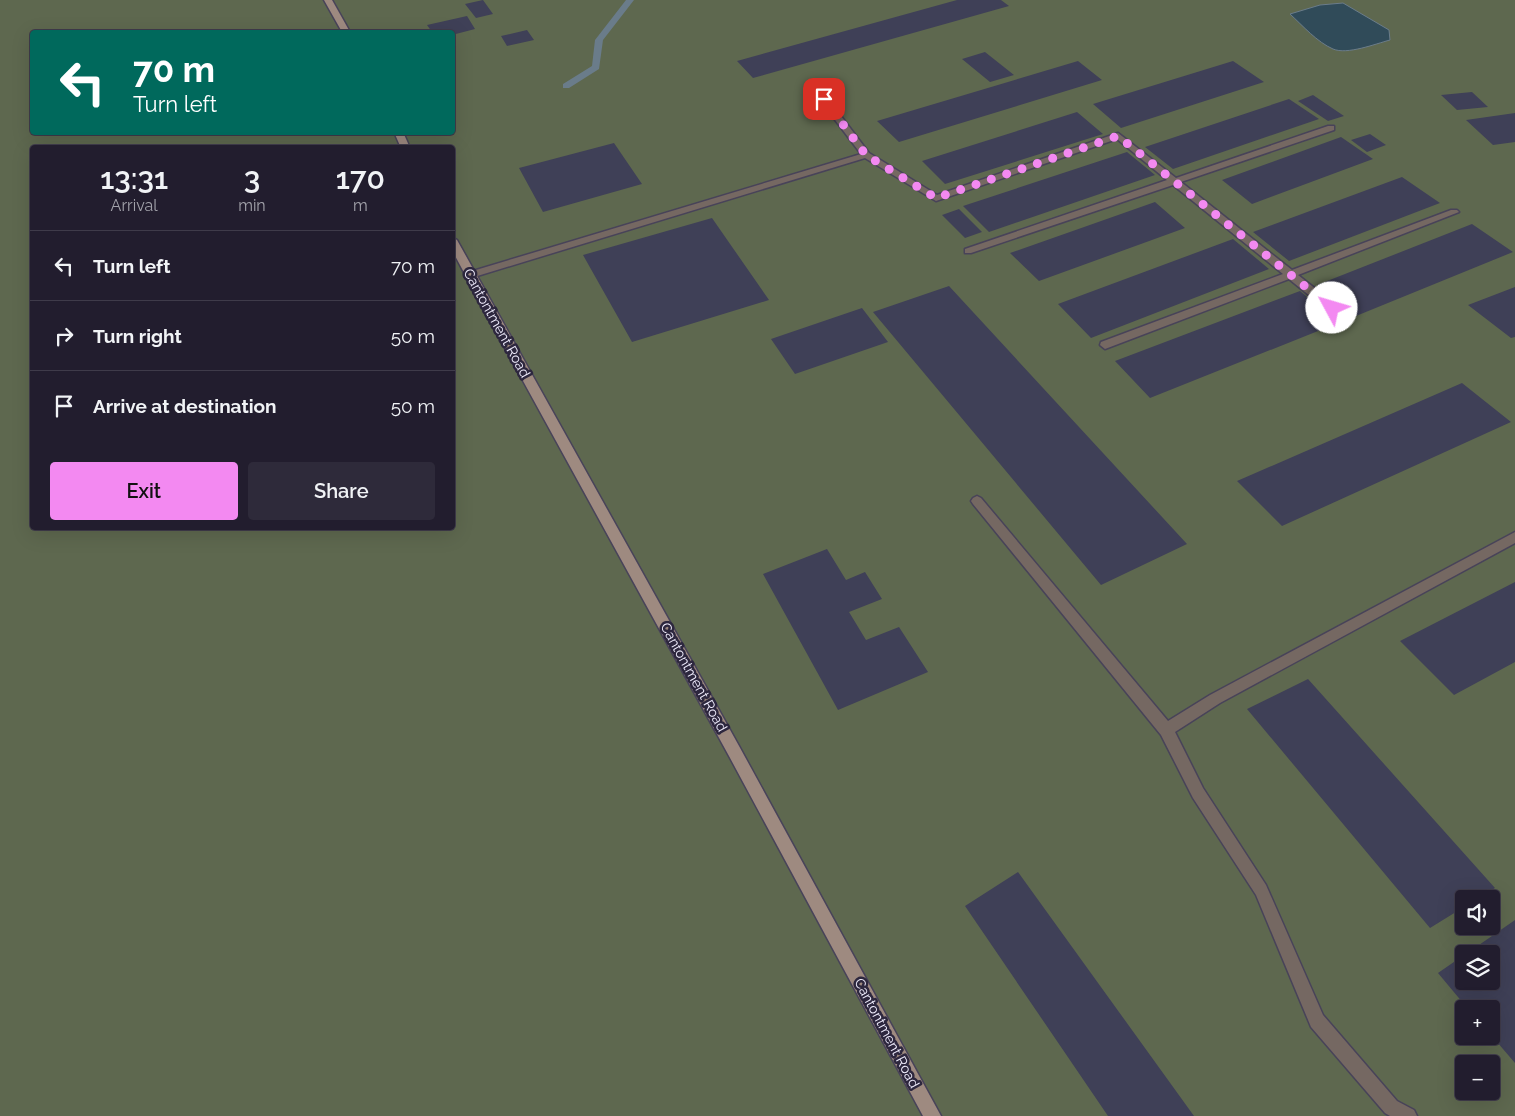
<!DOCTYPE html>
<html lang="en">
<head>
<meta charset="utf-8">
<style>
  body { margin:0; font-family:Raleway,sans-serif; background:#2e2a3a; color:#f1f3f6; height:100vh; display:flex; flex-direction:column; font-size:19px; white-space:nowrap }
  * { box-sizing:border-box; margin:0 }
  p { font-size:16px; color:#a2a2aa }
  .icon { flex:none; width:28px; height:28px; fill:none; stroke:currentColor; stroke-width:2; stroke-linecap:round; stroke-linejoin:round }
  .map { position:relative; flex:1; overflow:hidden }
  .sheet { position:absolute; left:30px; top:145px; width:425px; height:385px; display:flex; flex-direction:column; background:#221d2e; border-radius:5px; box-shadow:0 5px 20px #0002,0 0 0 1px #3f3b4a }
  .sheet>* { flex:none }
  .hud { position:absolute; left:30px; top:30px; width:425px; height:105px; border-radius:5px; box-shadow:0 5px 20px #0002,0 0 0 1px #3f3b4a; background:#00695c; color:#fff; overflow:hidden }
  .controls { position:absolute; left:1455px; top:890px; display:grid; gap:10px }
  .controls a { display:grid; place-items:center; width:45px; height:45px; border-radius:5px; background:#221d2e; box-shadow:0 5px 20px #0002,0 0 0 1px #3f3b4a; font-size:25px }
  .pin { position:absolute; display:grid; place-items:center; width:42px; height:42px; color:#fff; margin:-21px; border-radius:10px; box-shadow:0 2px 8px #0006 }
  .me { position:absolute; width:55px; margin:-28px; rotate:309deg; stroke-linejoin:round; filter:drop-shadow(0 0 4px #0008) }
  .turn { display:flex; align-items:center; gap:18px; height:105px; padding:0 20px; font-size:22px }
  .turn .icon { width:65px; height:65px; stroke-width:2.5 }
  .turn b { display:block; font-size:35px; line-height:42px }
  .eta { display:flex; justify-content:space-evenly; align-items:center; height:85px; text-align:center }
  .eta b { font-size:30px; font-weight:600; line-height:35px }
  .primary-button { display:flex; gap:10px; margin-top:auto; padding:10px 20px }
  .primary-button a { flex:1; height:58px; border-radius:5px; background:#f389f1; color:#111; font-size:20px; font-weight:600; line-height:58px; text-align:center }
  .primary-button a+a { background:#2e2a3a; color:#f1f3f6 }
  ul { padding:0; list-style:none }
  li { display:flex; align-items:center; gap:15px; height:70px; padding:0 20px; border-top:1px solid #3f3b4a }
  li div { flex:1 }
  li b { display:block; font-size:19px }
  li em { font-style:normal }
  .map>svg:first-child { display:block }
</style>
</head>
<body>
<div class="map">
<svg width="1515" height="1116" viewBox="0 0 1515 1116">
  <rect width="100%" height="100%" fill="#2d273e"/>
  <path fill="#5e684f" fill-rule="evenodd" d="M0 0H1515V1116H0ZM32 32H452V132H32ZM32 148H452V528H32ZM1464 899H1491V926H1464ZM1464 954H1491V981H1464ZM1464 1009H1491V1036H1464ZM1464 1064H1491V1091H1464Z"/>
  <path fill="#304b59" stroke="#6a7c8a" d="M1343 3 1389 30 1390 40C1375 44 1347 55 1333 49 1317 42 1303 26 1290 14L1320 5Z"/>
  <g fill="none" stroke-linecap="round" stroke-linejoin="round">
    <path fill="#6a7c8a" fill-rule="evenodd" d="M626 0H634L603 40 599 69 569 88H563V84L592 66 595 40Z"/>
  </g>
  <path fill="#3f4057" d="M483 0 493 14 476 18 465 4Z
    M957 0H1001L1009 6 753 78 737 61Z
    M467 16 475 29 452 35V32H432L427 25Z
    M527 30 534 40 507 46 501 36Z
    M985 52 1014 75 990 82 962 59Z
    M1078 61 1102 80 899 142 877 121Z
    M1233 61 1264 82 1121 128 1093 104Z
    M1472 92 1488 107 1457 110 1441 95Z
    M1313 95 1344 116 1328 121 1298 101Z
    M1289 99 1319 119 1173 169 1145 147Z
    M1077 112 1103 134 945 184 922 161Z
    M1515 113V142L1493 145 1466 120Z
    M1370 134 1386 145 1367 152 1351 140Z
    M1341 137 1373 159 1252 204 1222 180Z
    M614 143 642 184 543 212 519 168Z
    M1127 152 1155 175 989 232 963 206Z
    M1402 177 1440 203 1289 261 1253 232Z
    M1155 202 1185 228 1039 281 1010 253Z
    M959 209 982 232 965 238 942 215Z
    M712 218 769 300 632 342 583 255Z
    M1472 224 1513 252 1356 316 1317 285Z
    M1233 239 1269 269 1091 338 1058 304Z
    M949 286 1187 544 1101 585 873 312Z
    M1515 287V337L1511 338 1468 305Z
    M1300 291 1338 323 1150 398 1115 361Z
    M862 308 888 342 795 374 771 339Z
    M1462 383 1511 422 1282 526 1237 481Z
    M827 549 846 580 865 572 882 599 849 612 866 640 899 627 928 672 838 710 763 574Z
    M1515 582V662L1454 695 1400 641Z
    M1308 679 1495 888 1477 899H1464V907L1430 928 1247 709Z
    M1018 872 1194 1116H1108L965 906Z
    M1515 920V1063L1491 1035V1009H1468L1438 973 1464 955V981H1491V954H1466Z"/>
  <g fill="none" stroke-linecap="round" stroke-linejoin="round">
    <g stroke="#484359" stroke-width="3">
      <path id="street" d="M810 83H816L869 153 937 195 1118 133 1176 178 1328 126H1334V130L1181 182 1292 270 1451 210H1457L1459 212 1298 275 1350 316 1351 319 1350 322H1342L1289 279 1105 349 1100 345 1101 342 1283 274 1173 185 971 253H965V249L1167 180 1117 139 936 201 865 158 474 277H466L465 275 466 273 861 154 810 87Z
        M977 496 981 498 1168 721 1210 695 1515 532V543L1220 703 1175 732 1203 788 1266 885 1323 1015 1397 1101 1414 1110 1417 1116H1390L1385 1113 1311 1027 1256 895 1193 798 1161 735 973 504 971 501 973 498Z"/>
    </g>
    <g stroke="#484359" stroke-width="3">
      <path id="secondary" d="M324 0H332L350 32H342Z
        M394 132H403L410 148H401Z
        M452 237 457 240 739 746 941 1116H923L729 756 477 297 452 250Z"/>
    </g>
    <use href="#street" fill="#756862" fill-rule="evenodd"/>
    <use href="#secondary" fill="#9e8a80" fill-rule="evenodd"/>
  </g>
  <g fill="none" stroke-linecap="round" stroke-linejoin="round">
    <path stroke="#f389f1" stroke-width="9" stroke-dasharray="0 16.2" d="M824 99 866 155 936 198 1118 136 1332 308"/>
  </g>
  <g text-anchor="middle" stroke-width="5" stroke-linejoin="round" paint-order="stroke">
    <g font-size="14" fill="#f1eefe" stroke="#2d273e">
      <text transform="translate(497 323) rotate(61)" y="5">Cantontment Road</text>
      <text transform="translate(694 677) rotate(61)" y="5">Cantontment Road</text>
      <text transform="translate(887 1033) rotate(62)" y="5">Cantontment Road</text>
    </g>
  </g>
</svg>
<div class="controls">
<a><svg class="icon" aria-label="sound" viewBox="0 0 24 24"><path d="M4 9h4l5-4v14l-5-4H4zM17 9q2 3 0 6"/></svg></a>
<a><svg class="icon" aria-label="layers" viewBox="0 0 24 24"><path d="M12 4l9 5-9 5-9-5zM3 14l9 5 9-5"/></svg></a>
<a>+</a>
<a>−</a>
</div>
<div class="pin" style="left:824px;top:99px;background:#d93025"><svg class="icon" aria-label="arrive" viewBox="0 0 24 24"><path d="M6 21V4h12l-3 4 3 4H6"/></svg></div>
<svg class="me" style="left:1332px;top:308px" viewBox="-20 -20 40 40"><circle r="19" fill="#fff"/><path d="M0-13L10 11 0 6-10 11z" fill="#f389f1"/></svg>
<div class="hud">
<div class="turn"><svg class="icon" aria-label="left" viewBox="0 0 24 24"><path d="M17 20v-9H6M10 6l-5 5 5 5"/></svg><div><b>70 m</b>Turn left</div></div>
</div>
<section class="sheet">
<div class="eta">
<div><b>13:31</b><p>Arrival</p></div>
<div><b>3</b><p>min</p></div>
<div><b>170</b><p>m</p></div>
</div>
<ul>
<li><svg class="icon" aria-label="left" viewBox="0 0 24 24"><path d="M17 20v-9H6M10 6l-5 5 5 5"/></svg><div><b>Turn left</b></div><em>70 m</em></li>
<li><svg class="icon" aria-label="right" viewBox="0 0 24 24"><path d="M7 20v-9h11M14 6l5 5-5 5"/></svg><div><b>Turn right</b></div><em>50 m</em></li>
<li><svg class="icon" aria-label="arrive" viewBox="0 0 24 24"><path d="M6 21V4h12l-3 4 3 4H6"/></svg><div><b>Arrive at destination</b></div><em>50 m</em></li>
</ul>
<div class="primary-button"><a>Exit</a><a>Share</a></div>
</section>
</div>
</body>
</html>
